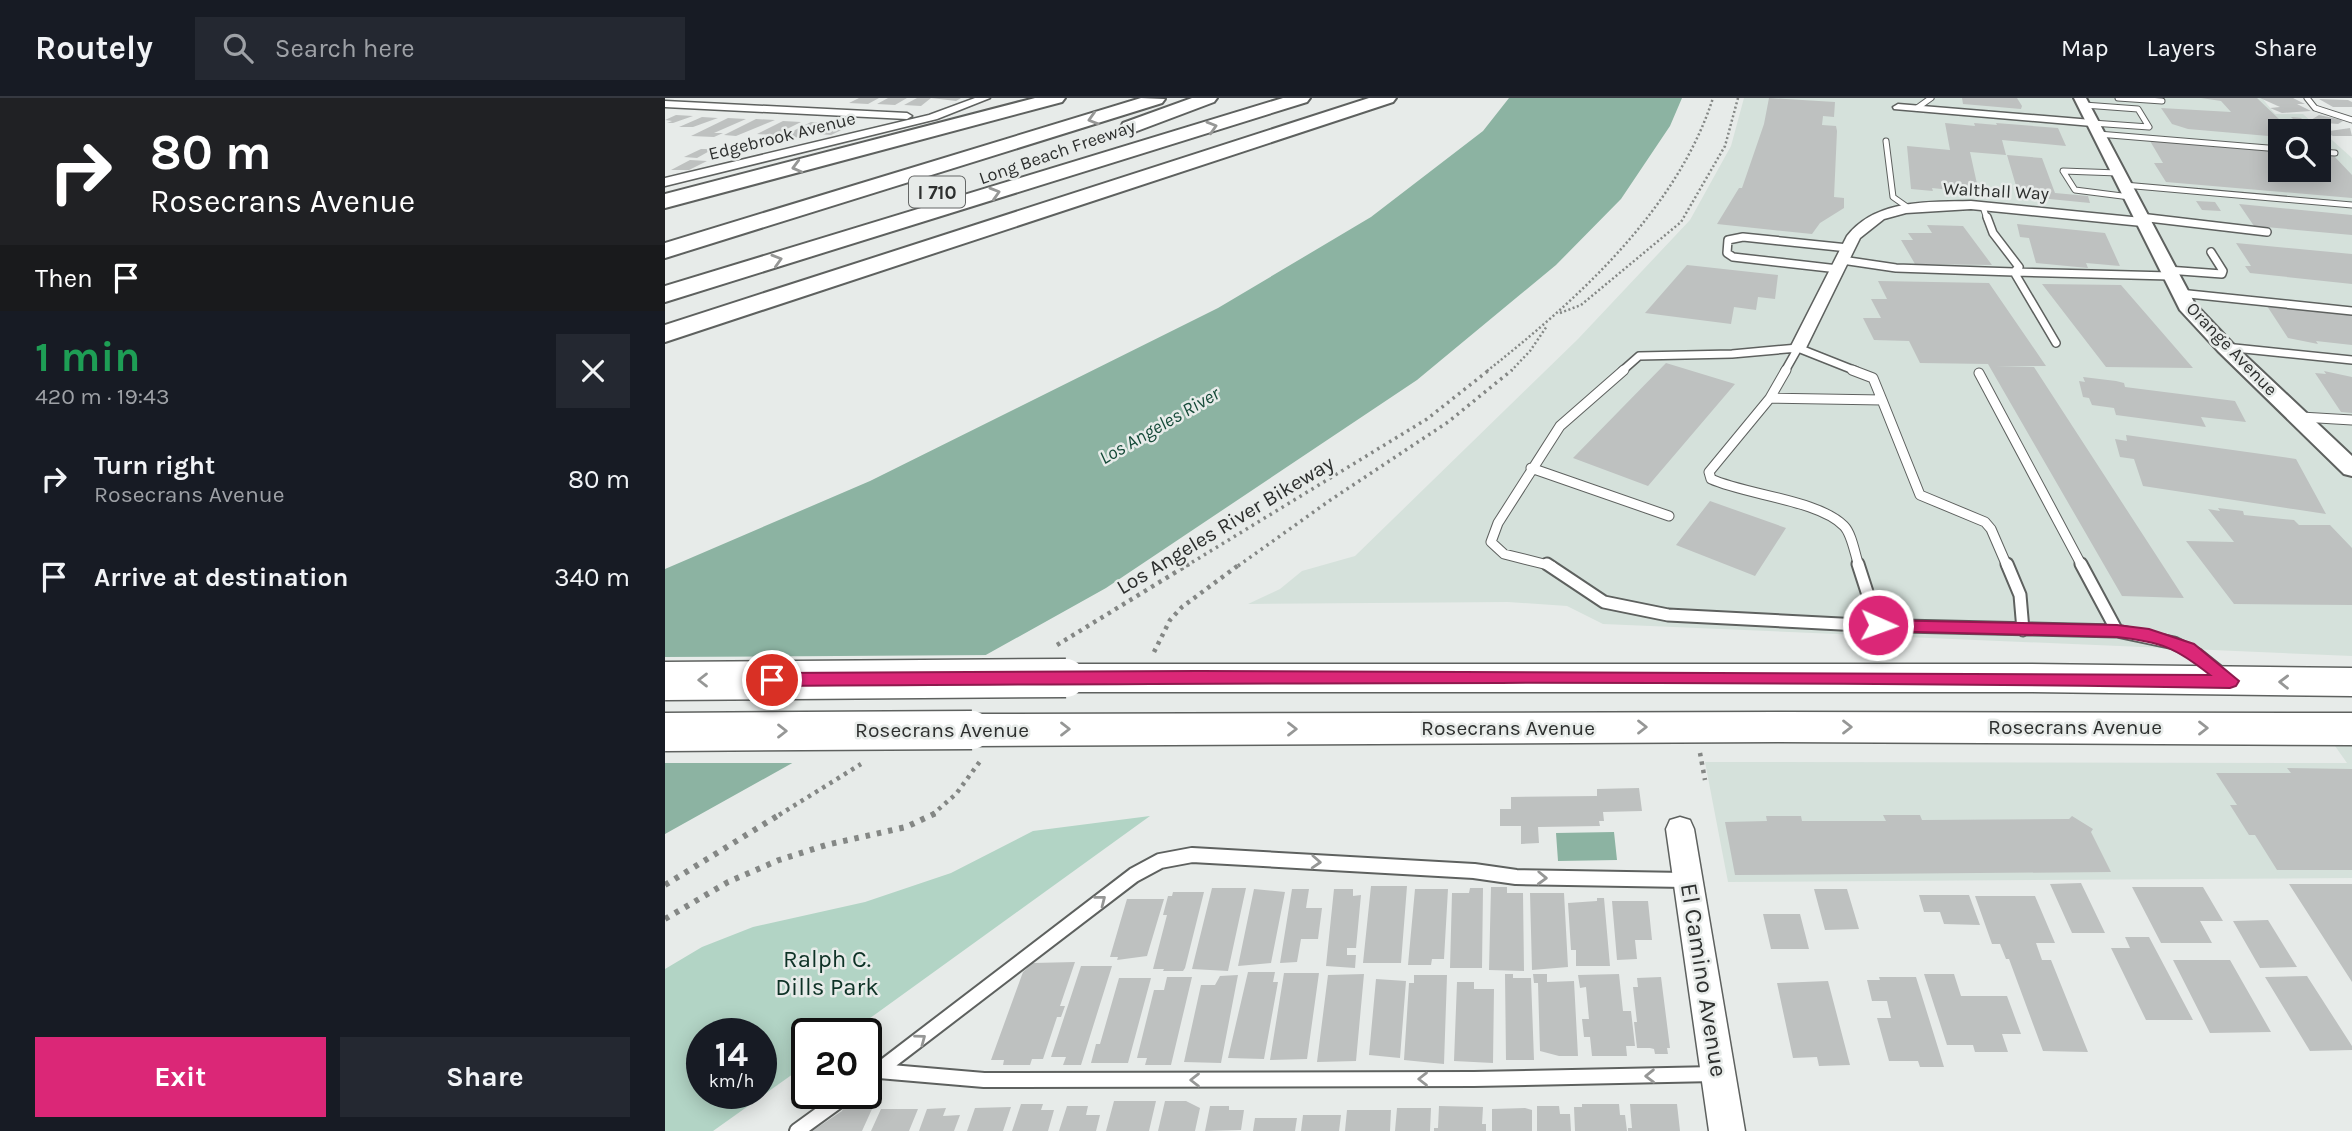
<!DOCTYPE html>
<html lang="en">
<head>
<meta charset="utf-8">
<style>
  body { margin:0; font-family:Karla,sans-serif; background:#242831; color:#f1f3f6; height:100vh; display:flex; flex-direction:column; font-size:26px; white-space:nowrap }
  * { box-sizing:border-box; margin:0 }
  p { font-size:23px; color:#9ea1a6 }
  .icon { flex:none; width:38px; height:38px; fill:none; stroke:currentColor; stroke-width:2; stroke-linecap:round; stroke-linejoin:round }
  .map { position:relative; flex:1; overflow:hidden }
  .drawer { display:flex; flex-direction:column; background:#171b24; width:665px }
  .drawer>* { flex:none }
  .banner { background:#202124; color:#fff; overflow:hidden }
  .buttons { position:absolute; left:1603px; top:21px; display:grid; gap:14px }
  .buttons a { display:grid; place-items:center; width:63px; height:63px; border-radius:0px; background:#171b24; box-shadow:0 4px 18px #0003; font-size:35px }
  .speed { position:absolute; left:21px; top:920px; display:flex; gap:14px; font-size:35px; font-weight:700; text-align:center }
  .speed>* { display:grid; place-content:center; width:91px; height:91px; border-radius:50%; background:#171b24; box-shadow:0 4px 18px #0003; line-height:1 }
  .speed small { font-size:18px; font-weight:400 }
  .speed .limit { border:4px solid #111; border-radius:10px; background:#fff; color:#111 }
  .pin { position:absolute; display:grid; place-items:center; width:60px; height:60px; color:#fff; margin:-30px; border:4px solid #fff; border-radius:50%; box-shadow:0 2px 7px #0007 }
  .me { position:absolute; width:77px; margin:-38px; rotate:92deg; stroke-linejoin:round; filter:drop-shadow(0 0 5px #0008) }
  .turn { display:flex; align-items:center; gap:24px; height:147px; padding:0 35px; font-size:32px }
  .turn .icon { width:91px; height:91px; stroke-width:2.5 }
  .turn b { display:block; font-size:49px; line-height:60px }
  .then { display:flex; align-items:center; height:66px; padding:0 35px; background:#0003; gap:14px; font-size:26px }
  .round { display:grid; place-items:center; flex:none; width:74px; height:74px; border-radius:0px; background:#242831 }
  .overview { display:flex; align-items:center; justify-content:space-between; height:119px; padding:0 35px }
  h1 { font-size:42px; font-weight:700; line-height:52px; color:#1e9e55 }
  .cta { display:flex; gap:14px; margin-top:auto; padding:14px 35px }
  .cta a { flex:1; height:80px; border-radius:0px; background:#db2777; color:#fff; font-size:28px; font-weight:700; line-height:80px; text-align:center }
  .cta a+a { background:#242831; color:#f1f3f6 }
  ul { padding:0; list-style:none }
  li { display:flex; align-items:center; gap:21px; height:98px; padding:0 35px }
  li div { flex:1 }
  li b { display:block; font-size:26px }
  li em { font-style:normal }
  header { display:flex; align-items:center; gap:42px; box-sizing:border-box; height:98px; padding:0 35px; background:#171b24; border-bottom:2px solid #363941 }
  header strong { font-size:33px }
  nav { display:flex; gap:38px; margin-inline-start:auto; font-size:24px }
  .search { width:490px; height:63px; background:#242831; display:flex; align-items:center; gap:18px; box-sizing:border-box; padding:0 24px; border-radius:0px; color:#9ea1a6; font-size:26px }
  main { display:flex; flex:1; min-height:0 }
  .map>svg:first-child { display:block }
</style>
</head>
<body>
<header>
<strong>Routely</strong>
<div class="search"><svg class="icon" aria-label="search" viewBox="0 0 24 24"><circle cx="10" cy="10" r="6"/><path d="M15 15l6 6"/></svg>Search here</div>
<nav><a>Map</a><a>Layers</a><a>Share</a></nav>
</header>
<main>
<section class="drawer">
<div class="banner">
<div class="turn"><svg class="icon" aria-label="right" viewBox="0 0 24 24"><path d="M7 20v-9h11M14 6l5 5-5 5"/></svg><div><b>80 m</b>Rosecrans Avenue</div></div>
<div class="then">Then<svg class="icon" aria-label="arrive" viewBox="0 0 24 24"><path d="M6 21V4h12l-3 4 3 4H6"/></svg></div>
</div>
<div class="overview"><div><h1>1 min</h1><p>420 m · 19:43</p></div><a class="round"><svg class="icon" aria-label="close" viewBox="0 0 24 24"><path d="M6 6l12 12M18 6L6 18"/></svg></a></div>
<ul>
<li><svg class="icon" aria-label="right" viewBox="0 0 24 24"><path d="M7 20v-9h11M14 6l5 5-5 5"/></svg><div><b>Turn right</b><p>Rosecrans Avenue</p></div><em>80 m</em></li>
<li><svg class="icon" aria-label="arrive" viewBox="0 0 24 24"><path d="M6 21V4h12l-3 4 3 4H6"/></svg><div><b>Arrive at destination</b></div><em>340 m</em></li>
</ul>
<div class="cta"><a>Exit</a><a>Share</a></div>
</section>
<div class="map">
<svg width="1687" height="1033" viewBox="0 0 1687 1033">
  <rect width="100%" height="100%" fill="#e7ebe9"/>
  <path fill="#d5e1db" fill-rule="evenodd" d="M1079 0H1597L1610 16H1638L1687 60V558L938 526 902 508 843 504 583 506 615 491 637 473 690 458 913 241 1025 122 1066 48ZM1615 33H1654V72H1615Z
    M1670 648H1687V780L1063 784 1040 664 1682 665Z"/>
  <path fill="#b2d4c5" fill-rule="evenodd" d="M485 718 183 936H142V966L48 1033H0V871L37 849 88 829 200 804 286 775 368 733ZM37 936H96V996H37Z"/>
  <path fill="#8cb3a2" d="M844 0H1017L1005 28 956 101 891 167 752 282 441 490 0 736V471L205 383 553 210 706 119 818 33Z
    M949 734 952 762 893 763 891 735Z"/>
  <path fill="#e7ebe9" d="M327 557 134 665H0V559Z"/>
  <path fill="#bec1c0" d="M194 0H214L203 6 184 5Z
    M223 0H242L230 7 212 6Z
    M252 0H296L291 3 266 0 256 8 239 7Z
    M1104 0 1170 4 1169 19 1158 18 1157 27 1171 28 1172 33 1169 99 1179 100V110L1155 125 1147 136 1052 126 1074 90H1077L1099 26Z
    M1297 0H1352L1357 8 1356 11 1298 6Z
    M1536 0H1592L1616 23 1631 24 1626 19 1636 20 1641 25 1648 26 1666 42H1654V33H1615V39L1523 31 1507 26 1496 10 1566 14 1556 3Z
    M1595 0H1628L1640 6H1632L1646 13 1617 15 1605 10 1615 9Z
    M1654 1 1683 2 1687 4V9H1668Z
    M11 17 28 18 8 25H2L7 23 0 22Z
    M1654 17 1673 21 1678 23 1673 26 1660 25 1659 28 1649 25 1652 24 1646 22Z
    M37 19 53 20 28 29H14Z
    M63 20 81 21 49 35H58L49 39 26 38Z
    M91 21 110 22 71 38 59 37Z
    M118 23 136 24 110 37 92 36Z
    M146 24 169 26 127 41 114 40Z
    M172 25 187 27 166 37 153 36Z
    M1280 25 1310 28 1309 25 1332 27 1331 25 1393 30 1401 48 1337 42 1341 57 1305 54 1314 95 1267 90 1268 93 1246 91 1242 48 1285 52Z
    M1685 30 1687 38H1668L1658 34Z
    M1485 43 1615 54V72H1654V57L1669 58 1687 77V100L1501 84 1489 65H1498Z
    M36 51H48L32 60 19 59Z
    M1342 57 1377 60 1390 95 1423 98 1425 105 1354 98Z
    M25 62 42 63 24 72H6Z
    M1531 103 1550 104 1556 113 1537 112Z
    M1574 106 1687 117V137L1589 128Z
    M1352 126 1440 135 1455 168 1421 165 1423 170 1371 165 1364 140 1355 139Z
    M1262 127 1298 128 1327 167 1250 166 1236 142H1248L1243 135H1267Z
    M1571 145 1687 156V186L1585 175 1580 168H1586Z
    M1022 167 1113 177 1110 201 1093 199 1091 212 1069 209 1066 226 980 215Z
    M1213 183 1324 185 1381 268H1331L1369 269 1519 500 1457 498 1323 266 1255 265 1244 243 1209 242 1198 220H1216L1206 201H1222Z
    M1377 186 1456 187 1528 270 1441 269Z
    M1602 208 1687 217V247L1651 243 1653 246 1623 240Z
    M1001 265 1070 286 983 388 908 360Z
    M1659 273 1687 279V315L1676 314 1650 275 1661 276Z
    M1418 279 1451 283 1459 285 1460 289 1570 303 1581 324 1536 319 1541 329 1451 317 1449 310 1427 307 1424 300 1418 299 1414 283 1420 284Z
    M1461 337 1631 361 1661 416 1478 388 1469 361 1455 359 1450 341 1462 343Z
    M1045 403 1121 430 1090 478 1011 447Z
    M1553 410 1578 413 1579 417 1629 422 1634 427H1665L1687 450V507L1569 506 1521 443 1569 444 1543 411 1555 413Z
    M1622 670 1687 671V772H1612L1590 737H1584L1565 707H1572L1551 675H1626Z
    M974 690 977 713 938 714 939 723H934L935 728 873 729 874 745 856 746V728H835V711H846V699L932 698V691Z
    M1218 717H1255L1257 722 1404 721 1407 718 1428 731 1426 734 1446 774 1070 777 1060 724 1102 723 1101 718H1136L1137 723H1221Z
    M1416 785 1440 835H1407L1385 786Z
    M1624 786H1687V884Z
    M706 788H742L736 865H698Z
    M826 789H842V795H858L859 873 824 872Z
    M1467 789H1538L1558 823H1535L1547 845H1496Z
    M547 790H581L563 873 527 871Z
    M805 790H818L817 870H785L787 795H804Z
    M589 791 620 794 606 865 573 868Z
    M627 791H644L641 810H657L653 841H636L632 864 615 865Z
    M669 791H688V798L696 797 691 850H682V857H691L690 870 661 868Z
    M750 791H783L779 861H767L766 867H743Z
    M1149 791H1182L1194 831 1160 832Z
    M508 794H539L520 870 518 873H498L499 871H488L502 817H498L503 798H507Z
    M865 795H899L903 869 867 872Z
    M1254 797H1304L1315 827 1279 826 1275 814H1259Z
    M1310 798H1370L1390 845H1371L1377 862H1386L1423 954 1378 953 1344 861H1341L1335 846H1327Z
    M932 800H939L945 868H911V852H906L903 805 932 803Z
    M462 801H499L482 858 452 862 453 859H445Z
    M947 803H983L987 842H970L972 861 952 862Z
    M1098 816H1135L1144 851H1106Z
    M1603 822 1632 869 1595 870 1568 823Z
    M1460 839H1484L1528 922H1481L1446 850H1465Z
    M1508 862H1565L1606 934 1545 935Z
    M410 864 395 908H400L396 919H392L378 961H367L365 967H338L339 962H326L358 874 368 865Z
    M416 868H447L416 967H398L401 959H386Z
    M583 874H610L608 884H613L599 961 563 960Z
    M619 875H654L642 961 605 962Z
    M699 876 691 963 652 964 663 877Z
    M840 876H848V880H866L869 962H841Z
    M868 876H882V884L909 883 913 958H894L875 953 873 885H869Z
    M954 876 958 913H966L970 948H961L962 958H927L925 939H919L917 921H924L921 889 915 890 913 877Z
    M1259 876H1289L1296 898H1342L1356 936H1337L1343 954H1310L1308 947H1282Z
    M573 877 556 965 519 964 536 887H550L555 878Z
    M749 877H782L779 966 739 962 744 885H749Z
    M1642 878 1687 948V952L1645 953 1600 879Z
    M502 879H527L506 967H480L482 960H472L489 892H499Z
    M996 879 1005 950H1002L1003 956H990L989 951 985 950H972L969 924H972L968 889H973L972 880Z
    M1214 879H1251L1279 969H1255L1253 963H1224L1212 920H1226L1222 903H1207L1202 882H1215Z
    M454 880H486L463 965H426L431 946H435Z
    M711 881 741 883 735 960 704 957Z
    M1163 883 1185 967 1154 968 1152 959 1128 960 1112 885Z
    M792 884H809V891H829L828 965 789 963Z
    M449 1003H491L484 1033H441Z
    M500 1003H521L535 1010 530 1033H493Z
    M356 1006H378L376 1012H389L383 1033H347Z
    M917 1006H954L955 1017H960L962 1033H910L909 1009H917Z
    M965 1006H1012L1015 1033H963V1030H967Z
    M193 1007H204L202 1011H207L197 1033H147L177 1013 179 1008H190L188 1011H191Z
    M402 1008H423L421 1017H435L431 1033H394Z
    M545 1008H564V1012H579L576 1032 540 1033Z
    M774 1008 818 1009 817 1026H821V1033H769V1030H773Z
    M872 1008H894L895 1016H905L906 1033H872Z
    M346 1009 338 1033H302L310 1010Z
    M281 1010 278 1018 295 1017 289 1033H254L262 1011Z
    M732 1010H766L765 1033H730Z
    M860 1010 867 1012V1033H827V1011Z
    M216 1011H253L244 1033H206Z
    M682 1012H726L725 1033H680Z
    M638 1017H676L674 1033H636Z
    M590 1020H632L630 1033H588Z"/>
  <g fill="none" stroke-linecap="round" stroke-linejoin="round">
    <g stroke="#5e615f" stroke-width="7">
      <path id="service-far4" d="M1453 0 1497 3
        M1642 0 1650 10 1687 22
        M1419 7 1473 11 1484 29 1427 25
        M1252 10 1266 0
        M1433 36 1615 51
        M1221 43 1228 99 1245 111
        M1654 54 1670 55
        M1453 75 1398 73 1410 92 1465 99
        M1459 87 1687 107
        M1318 109 1322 121
        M1475 119 1488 121"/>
    </g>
    <g stroke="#5e615f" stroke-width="10">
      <path id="service-far3" d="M1322 119 1328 135 1354 169 1349 174 1505 178
        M1475 119 1602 134
        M1177 162 1231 170 1349 174 1391 245
        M1173 171 1068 159 1062 155 1063 142 1078 139 1183 150
        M1502 172 1557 176 1558 173 1546 154
        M1514 195 1687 213
        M1560 249 1687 262
        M957 273 974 258 1067 256 1133 250 1191 273
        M1120 273 1133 250"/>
    </g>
    <g stroke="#5e615f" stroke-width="11">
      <path id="service-far2" d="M1187 272 1208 280 1217 302
        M1314 275 1417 468
        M1105 300 1121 272
        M1636 319 1687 322
        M866 370 1004 418
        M887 468 839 456 826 444 833 425 895 328 959 272
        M1194 468C1190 457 1187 436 1179 428 1154 402 1081 397 1046 381L1044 374 1105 300 1217 302 1255 397 1320 424 1326 431 1342 468"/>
    </g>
    <g stroke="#5e615f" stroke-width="15">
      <path id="service-far1" d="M882 466 939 504 1003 517 1195 527 1452 533 1509 545 1533 557 1558 577
        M1193 466 1213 528
        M1342 466 1355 497 1358 532
        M1416 466 1452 533"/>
    </g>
    <g stroke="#5e615f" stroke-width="18">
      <path id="service" d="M214 973 319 982 809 981 1050 976
        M201 982 469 777 495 763 527 757 809 773 851 779 1020 782
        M132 1033 183 996"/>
    </g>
    <g stroke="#5e615f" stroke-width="3">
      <path id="minor" d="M310 0H325L272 21 0 88V80L264 17Z
        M0 3 242 15 247 18 242 21 0 9Z
        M1233 6 1427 22 1432 25 1427 28 1229 11 1228 9Z
        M1306 103 1477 120 1484 124 1477 128 1306 111 1241 115 1219 121 1195 140 1141 250 1133 255 1127 253 1125 250 1182 138C1211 101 1263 104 1306 103Z
        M1015 719 1025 722 1029 731 1080 1033H1044L1001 731 1005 722Z"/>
    </g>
    <g stroke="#5e615f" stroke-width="4">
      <path id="tertiary" d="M1409 0H1421L1530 206 1567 245 1687 358V378L1679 376 1553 253 1515 212Z"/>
    </g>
    <g stroke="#5e615f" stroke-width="3">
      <path id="primary" d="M401 566H1365L1687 570V598L1365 594H401L388 590 382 580 388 570Z
        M1113 614 1687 615V647L1113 644 307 648 293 643 287 632 293 621 307 616Z"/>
    </g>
    <g stroke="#5e615f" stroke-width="4">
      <path id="motorway" d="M370 0H400L397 4 0 110V96Z
        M476 0 500 1 497 5 0 160V145Z
        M527 0H552L549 4 472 33 465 35 456 29 458 25Z
        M618 0H645L642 4 0 204V188Z
        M704 0H731L728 4 0 244V227Z"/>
    </g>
    <path stroke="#848785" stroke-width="2.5" stroke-dasharray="2 2.5" stroke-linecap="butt" d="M895 215 916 207 1016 124 1060 48 1073 0
      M822 273C912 202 1012 112 1048 0
      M846 273 865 253 882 228"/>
    <path stroke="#848785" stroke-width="3.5" stroke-dasharray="2.5 4.5" stroke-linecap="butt" d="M521 468 762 321 824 272
      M573 468 664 403 783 324 847 272"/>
    <path stroke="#848785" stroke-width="4.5" stroke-dasharray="3.5 5" stroke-linecap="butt" d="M392 547 524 466
      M489 554 505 522 517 509 575 466
      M1035 655 1040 682
      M114 717 196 666
      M267 717 291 696 316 662"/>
    <path stroke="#848785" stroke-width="6" stroke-dasharray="4.5 7" stroke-linecap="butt" d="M0 787 117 715
      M0 821 63 784 114 762 161 747 241 729 271 715"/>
    <use href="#service-far4" stroke="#fff" stroke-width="5"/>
    <use href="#service-far3" stroke="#fff" stroke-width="7"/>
    <use href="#service-far2" stroke="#fff" stroke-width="9"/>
    <use href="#service-far1" stroke="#fff" stroke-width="11"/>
    <use href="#service" stroke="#fff" stroke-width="14"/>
    <use href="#minor" fill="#fff" fill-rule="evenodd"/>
    <use href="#tertiary" fill="#fff" fill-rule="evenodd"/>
    <use href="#primary" fill="#fff" fill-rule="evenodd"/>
    <use href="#motorway" fill="#fff" fill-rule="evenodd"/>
    <g stroke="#5e615f" stroke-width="41" stroke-linecap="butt">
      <path id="primary-bridge" d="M0 583 401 580
        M0 634 307 632"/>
    </g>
    <use href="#primary-bridge" stroke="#fff" stroke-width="38"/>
  </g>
  <defs><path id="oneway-chevron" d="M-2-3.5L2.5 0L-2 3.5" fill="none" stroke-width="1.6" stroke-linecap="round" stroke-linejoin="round" transform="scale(1.75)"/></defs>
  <g stroke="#969796">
    <use href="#oneway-chevron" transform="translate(428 21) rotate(163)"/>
    <use href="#oneway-chevron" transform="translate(547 29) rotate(-17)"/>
    <use href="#oneway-chevron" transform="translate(132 69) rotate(165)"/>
    <use href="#oneway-chevron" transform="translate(330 95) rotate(-17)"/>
    <use href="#oneway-chevron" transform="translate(112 162) rotate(-17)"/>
    <use href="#oneway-chevron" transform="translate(38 582) rotate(180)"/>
    <use href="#oneway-chevron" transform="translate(1619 584) rotate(-179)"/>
    <use href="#oneway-chevron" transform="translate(977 629)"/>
    <use href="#oneway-chevron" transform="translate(1182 629)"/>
    <use href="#oneway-chevron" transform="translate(1538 630)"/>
    <use href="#oneway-chevron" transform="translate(400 631)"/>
    <use href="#oneway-chevron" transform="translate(627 631)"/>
    <use href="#oneway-chevron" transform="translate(117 633)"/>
    <use href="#oneway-chevron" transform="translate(651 764) rotate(3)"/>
    <use href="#oneway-chevron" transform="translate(877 780) rotate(2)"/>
    <use href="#oneway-chevron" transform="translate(436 802) rotate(-38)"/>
    <use href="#oneway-chevron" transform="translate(256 941) rotate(-37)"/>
    <use href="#oneway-chevron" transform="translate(985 978) rotate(179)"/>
    <use href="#oneway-chevron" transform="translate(758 981) rotate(180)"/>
    <use href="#oneway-chevron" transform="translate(530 982) rotate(180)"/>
  </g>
  <path fill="#db2777" stroke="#8e194d" stroke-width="2" d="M1213 522 1452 527 1484 531 1529 546 1574 583 1571 588 1565 590C1079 582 593 585 107 588L101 586 98 582 101 577 107 575 534 573 1545 577C1510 549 1496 544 1452 539L1213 533 1205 527Z"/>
  <g text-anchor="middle" stroke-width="5" stroke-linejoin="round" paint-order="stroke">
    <g font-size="18" fill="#2d2f2e" stroke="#e7ebe9">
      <text transform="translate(117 38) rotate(-14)" y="6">Edgebrook Avenue</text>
      <text transform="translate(392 54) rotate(-19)" y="6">Long Beach Freeway</text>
      <text transform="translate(1331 93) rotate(3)" y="6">Walthall Way</text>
      <text transform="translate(1567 251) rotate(46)" y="6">Orange Avenue</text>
    </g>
    <rect fill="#e7ebe9" stroke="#656766" stroke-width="2" x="244" y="78.5" width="56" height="31" rx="5"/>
    <g font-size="19" font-weight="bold" fill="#2d2f2e">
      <text x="272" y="101">I 710</text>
    </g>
    <g font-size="19" font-style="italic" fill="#154a38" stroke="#e7ebe9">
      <text transform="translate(494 327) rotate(-30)" y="7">Los Angeles River</text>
    </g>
    <g font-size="21" fill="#2d2f2e" stroke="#e7ebe9">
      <text transform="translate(560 427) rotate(-31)" y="7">Los Angeles River Bikeway</text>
      <text x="1410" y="636">Rosecrans Avenue</text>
      <text x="843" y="637">Rosecrans Avenue</text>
      <text x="277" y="639">Rosecrans Avenue</text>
    </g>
    <g font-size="24" fill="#0e3226" stroke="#e7ebe9">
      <text x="162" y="869">Ralph C.<tspan x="162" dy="28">Dills Park</tspan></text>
    </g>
    <g font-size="24" fill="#2d2f2e" stroke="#e7ebe9">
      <text transform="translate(1039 882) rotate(81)" y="8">El Camino Avenue</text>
    </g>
  </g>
</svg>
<div class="buttons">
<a><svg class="icon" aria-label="search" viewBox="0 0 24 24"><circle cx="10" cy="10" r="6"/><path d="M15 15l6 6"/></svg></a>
</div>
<div class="speed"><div>14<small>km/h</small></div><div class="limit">20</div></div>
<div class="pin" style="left:107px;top:582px;background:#d93025"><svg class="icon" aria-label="arrive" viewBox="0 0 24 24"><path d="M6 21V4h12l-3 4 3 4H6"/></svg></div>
<svg class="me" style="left:1213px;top:527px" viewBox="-20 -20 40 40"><circle r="17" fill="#db2777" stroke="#fff" stroke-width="3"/><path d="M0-11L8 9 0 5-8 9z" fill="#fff"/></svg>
</div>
</main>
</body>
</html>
